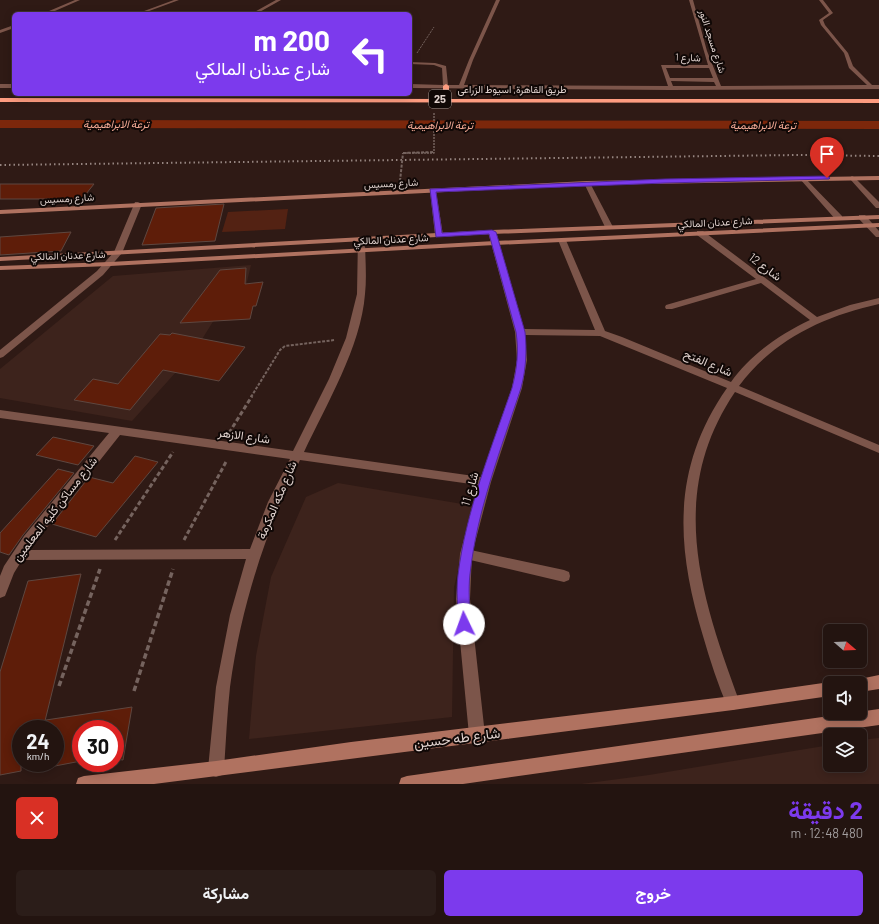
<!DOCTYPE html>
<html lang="ar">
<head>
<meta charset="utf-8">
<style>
  body { margin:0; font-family:Barlow,Vazirmatn,sans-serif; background:#2b1d19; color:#f1f3f6; direction:rtl; height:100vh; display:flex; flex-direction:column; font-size:15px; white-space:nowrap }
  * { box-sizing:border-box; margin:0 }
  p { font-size:13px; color:#a39e9f }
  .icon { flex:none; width:22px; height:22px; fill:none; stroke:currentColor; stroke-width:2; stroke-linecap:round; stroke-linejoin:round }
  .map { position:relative; height:784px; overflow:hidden; direction:ltr }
  .sheet { display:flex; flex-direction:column; background:#231410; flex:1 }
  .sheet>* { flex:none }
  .top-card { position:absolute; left:12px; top:12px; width:400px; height:84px; border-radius:6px; box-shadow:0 2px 10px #0003,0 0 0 1px #403330; direction:rtl; background:#7c3aed; color:#fff; overflow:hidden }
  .needle { width:26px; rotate:109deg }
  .controls { position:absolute; left:823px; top:624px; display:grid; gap:8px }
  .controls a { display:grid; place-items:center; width:44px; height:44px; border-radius:6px; background:#231410; box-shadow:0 2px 10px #0003,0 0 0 1px #403330; font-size:20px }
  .speed { position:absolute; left:12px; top:720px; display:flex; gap:8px; font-size:20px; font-weight:700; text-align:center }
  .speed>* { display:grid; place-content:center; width:52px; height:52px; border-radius:50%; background:#231410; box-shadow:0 2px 10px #0003,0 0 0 1px #403330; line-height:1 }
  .speed small { font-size:10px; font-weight:400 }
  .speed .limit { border:6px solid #d22; background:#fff; color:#111 }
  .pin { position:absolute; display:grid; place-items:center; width:34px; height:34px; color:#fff; margin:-41px -17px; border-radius:50% 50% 50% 0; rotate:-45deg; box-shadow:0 0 4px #0007 }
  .pin .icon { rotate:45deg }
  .me { position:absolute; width:44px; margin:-22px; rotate:357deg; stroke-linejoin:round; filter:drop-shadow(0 0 3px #0008) }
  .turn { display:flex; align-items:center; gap:14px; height:84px; padding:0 16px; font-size:18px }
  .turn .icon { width:52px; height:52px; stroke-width:2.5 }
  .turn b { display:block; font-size:28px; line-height:34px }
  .round { display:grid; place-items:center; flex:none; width:42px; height:42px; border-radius:6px; background:#2b1d19 }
  .overview { display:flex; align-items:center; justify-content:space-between; height:68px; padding:0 16px }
  h1 { font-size:24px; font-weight:700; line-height:30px; color:#7c3aed }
  .cta { display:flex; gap:8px; margin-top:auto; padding:8px 16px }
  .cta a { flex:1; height:46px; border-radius:6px; background:#7c3aed; color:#fff; font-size:16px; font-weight:700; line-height:46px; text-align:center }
  .cta a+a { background:#2b1d19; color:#f1f3f6 }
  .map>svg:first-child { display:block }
</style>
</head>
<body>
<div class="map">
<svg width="879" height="784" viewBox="0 0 879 784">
  <rect width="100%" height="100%" fill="#2f1a15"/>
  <path fill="#3d231c" d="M251 265 244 294 224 304 194 352 132 421 0 398V369L113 276Z
    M338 483 474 506 454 587 452 717 249 739 256 656 271 577 306 497Z
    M879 738V784H581L649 775 830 745V765H860V740Z"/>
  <path fill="#532213" d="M288 209 285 229 222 232 228 212Z"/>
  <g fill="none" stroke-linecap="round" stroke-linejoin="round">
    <path fill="#7c270b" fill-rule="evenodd" d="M0 120 879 121V129L0 128Z"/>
  </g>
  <path fill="#5e1d09" stroke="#5e4740" d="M0 184H94L82 199H0Z
    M224 204 215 241 142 245 156 208Z
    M71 232 61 251 0 255V237Z
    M246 268 245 284 263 282 256 306H253L250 319 180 323 220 270Z
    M172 333 245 347 219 381 163 370 130 410 74 400 93 379 118 384 160 334 170 335Z
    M53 437 94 446 78 465 36 455Z
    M135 456 158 462 96 537 52 524 89 477 113 483Z
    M58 469 74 473 23 535 9 555 0 552V533Z
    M81 574 43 729H21V771L0 775V672L28 581Z
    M132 707 123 760 115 759V729H81V761L55 766V729H47L46 720Z"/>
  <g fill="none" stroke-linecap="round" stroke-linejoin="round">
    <path stroke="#75635e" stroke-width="1" stroke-dasharray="2 1" stroke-linecap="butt" d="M417 53 434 27"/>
    <path stroke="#75635e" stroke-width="1.5" stroke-dasharray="2 1" stroke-linecap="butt" d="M403 153H434V112"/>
    <path stroke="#75635e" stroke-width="2" stroke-dasharray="3 1.5" stroke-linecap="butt" d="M403 153 434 152
      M251 397 280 350 285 346 335 340"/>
    <path stroke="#75635e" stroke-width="3" stroke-dasharray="4.5 2.5" stroke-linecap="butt" d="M229 433 252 396
      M115 540 173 452
      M184 540 227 460"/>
    <path stroke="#75635e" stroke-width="3.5" stroke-dasharray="5.5 3" stroke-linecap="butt" d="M59 686 100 569
      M134 691 173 569"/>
    <path fill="#7c554a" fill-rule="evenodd" d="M466 549 564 570 569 572 570 576 569 580 564 582 466 559 462 558 460 554 462 550Z"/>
    <path fill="#7c554a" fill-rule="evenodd" d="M75 0H80L48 14H42Z
      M174 0H179L141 14H136Z
      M276 0H281L256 14H251Z
      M496 0H500L473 60 464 85 668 86 661 65H708L689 0H693L707 51 721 86 867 85 849 68 844 53 821 25 819 20 829 13 819 0H823L833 13 823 20 825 25 848 53 853 66 872 85H879V89L671 90 410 88V84L443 85 442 68 434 65 410 64V62L435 63 446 66 448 85H459L469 60ZM666 68H709L713 78H670ZM671 81 714 82 716 86H673Z
      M14 25V28L0 33V30Z
      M0 84H14V88H0Z
      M852 176 854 177 879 202V208H876L850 179 849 178Z
      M800 177H804L842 216V220H836L800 179Z
      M587 181 590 183 613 227 612 229H606L605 227 584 183Z
      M433 189 436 191 443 235 439 237 435 235 430 191Z
      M135 202H138L142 204 122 253 103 275 3 357 0 358V350L97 271 114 252Z
      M859 215H865L879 231V237H876L859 219Z
      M489 230H495L496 232 524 329 595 330 558 240 562 238H565L605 331 622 337 731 382C750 355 780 334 810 320L761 283 672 309H666L665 307 666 305 756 279 697 235V231H703L817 317 850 305 879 298V304C824 316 773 340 739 386L879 445V453L735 392C666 494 701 597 740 703L738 708 733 710 728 708C718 685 710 660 703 636 676 547 671 468 727 388L600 336 525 335 527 360 522 388 491 482 472 554 470 599 485 735 482 740 477 743 472 740 469 735 456 599 460 554 478 485 300 460C265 533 241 607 230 687 227 714 226 742 224 769L222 775 216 777 210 775 208 769 216 687 230 615 246 559 22 560 14 573 5 596 0 598V576L4 566 24 536 109 433 0 418V410L293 451 329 379 346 338 357 294 358 237H364L365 239C365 257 367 276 365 294 361 347 326 405 304 452L481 477 512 388 517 360 515 332 488 232ZM120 435 290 459 268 502 250 549 29 550Z"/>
    <path fill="#b07260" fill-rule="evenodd" d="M879 176V180L587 185 0 214V210L587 181Z
      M879 215V219L492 234 0 261V257L492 230Z
      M879 223V227L495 245 110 266 0 270V266L110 262 495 241Z
      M879 675V689L860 692V683H854L855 680Z
      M830 682 833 683H830V696L733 710 154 784H76L78 778 84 776 216 761 351 742 733 696Z
      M879 709V725L463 784H399L401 778 407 776Z"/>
    <path fill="#fe9c80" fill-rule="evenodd" d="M446 84 449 86V99H879V103L0 102V98L443 99V86Z"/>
    <path stroke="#968580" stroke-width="2" stroke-dasharray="1.5 3" stroke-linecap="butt" d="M0 165 798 155 879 156"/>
    <path stroke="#75635e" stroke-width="2" stroke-dasharray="3 1.5" stroke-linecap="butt" d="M400 181 403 153"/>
  </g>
  <path fill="#7c3aed" stroke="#51269a" d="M827 176 830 178 829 179 665 183 436 192 442 233 492 230 496 232 525 332C527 351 526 369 521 388 501 449 477 510 470 574 468 590 470 607 470 624L469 628 464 629 460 628 458 624C458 608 456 591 458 575 466 511 491 449 512 388 517 369 519 351 516 332L489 234 436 237 430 189 665 179Z"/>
  <g text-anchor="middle" stroke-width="4" stroke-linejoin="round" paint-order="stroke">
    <g font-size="10" fill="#dfd1cd" stroke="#100806">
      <text transform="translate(713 41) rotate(72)" y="4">شارع مسجد النور</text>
      <text transform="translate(688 57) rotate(2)" y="4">شارع 1</text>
      <text x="512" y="93">طريق القاهرة, اسيوط الزراعى</text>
      <text transform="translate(391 183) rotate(-3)" y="4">شارع رمسيس</text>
      <text transform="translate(67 198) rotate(-3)" y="4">شارع رمسيس</text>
      <text transform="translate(715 222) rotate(-3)" y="4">شارع عدنان المالكي</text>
      <text transform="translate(391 239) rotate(-3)" y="4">شارع عدنان المالكي</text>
      <text transform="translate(68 255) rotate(-2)" y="4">شارع عدنان المالكي</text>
    </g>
    <rect fill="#100806" stroke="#a19591" stroke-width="1" x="429" y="90" width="22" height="18" rx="3"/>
    <g font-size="11" font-weight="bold" fill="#dfd1cd">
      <text x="440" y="103">25</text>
    </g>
    <g font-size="11" font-style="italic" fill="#f4aa95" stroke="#100806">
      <text x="116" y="128">ترعة الابراهيمية</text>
      <text x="440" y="129">ترعة الابراهيمية</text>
      <text x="763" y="129">ترعة الابراهيمية</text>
    </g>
    <g font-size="12" fill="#dfd1cd" stroke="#100806">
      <text transform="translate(765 267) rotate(37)" y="4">شارع 12</text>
      <text transform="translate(708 363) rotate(23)" y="4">شارع الفتح</text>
      <text transform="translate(244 436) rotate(8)" y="4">شارع الازهر</text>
      <text transform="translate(470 489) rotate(-74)" y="4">شارع 11</text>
      <text transform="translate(277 500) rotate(-67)" y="4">شارع مكه المكرمة</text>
      <text transform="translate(55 509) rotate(-52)" y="4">شارع مساكن كليه المعلمين</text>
    </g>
    <g font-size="14" fill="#dfd1cd" stroke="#100806">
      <text transform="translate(457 738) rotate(-7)" y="5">شارع طه حسين</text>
    </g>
  </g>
</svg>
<div class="controls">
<a><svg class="needle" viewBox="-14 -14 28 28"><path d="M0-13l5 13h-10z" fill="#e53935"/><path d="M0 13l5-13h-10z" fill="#a39e9f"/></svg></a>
<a><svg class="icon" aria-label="sound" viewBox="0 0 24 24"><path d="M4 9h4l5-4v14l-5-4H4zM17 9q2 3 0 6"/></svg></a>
<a><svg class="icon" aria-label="layers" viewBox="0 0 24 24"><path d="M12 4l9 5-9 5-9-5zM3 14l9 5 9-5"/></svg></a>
</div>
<div class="speed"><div>24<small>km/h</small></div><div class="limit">30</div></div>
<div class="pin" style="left:827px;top:178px;background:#d93025"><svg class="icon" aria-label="arrive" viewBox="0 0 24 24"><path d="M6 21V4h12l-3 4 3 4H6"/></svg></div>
<svg class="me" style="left:464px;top:624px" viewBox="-20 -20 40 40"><circle r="19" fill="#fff"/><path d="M0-13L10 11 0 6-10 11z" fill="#7c3aed"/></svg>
<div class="top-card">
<div class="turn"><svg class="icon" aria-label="left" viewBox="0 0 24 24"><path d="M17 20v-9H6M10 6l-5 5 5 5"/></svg><div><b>200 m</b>شارع عدنان المالكي</div></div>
</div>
</div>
<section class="sheet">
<div class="overview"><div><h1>2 دقيقة</h1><p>480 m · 12:48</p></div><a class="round" style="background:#d93025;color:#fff"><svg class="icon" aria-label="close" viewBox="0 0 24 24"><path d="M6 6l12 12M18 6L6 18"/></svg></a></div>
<div class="cta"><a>خروج</a><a>مشاركة</a></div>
</section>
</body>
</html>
